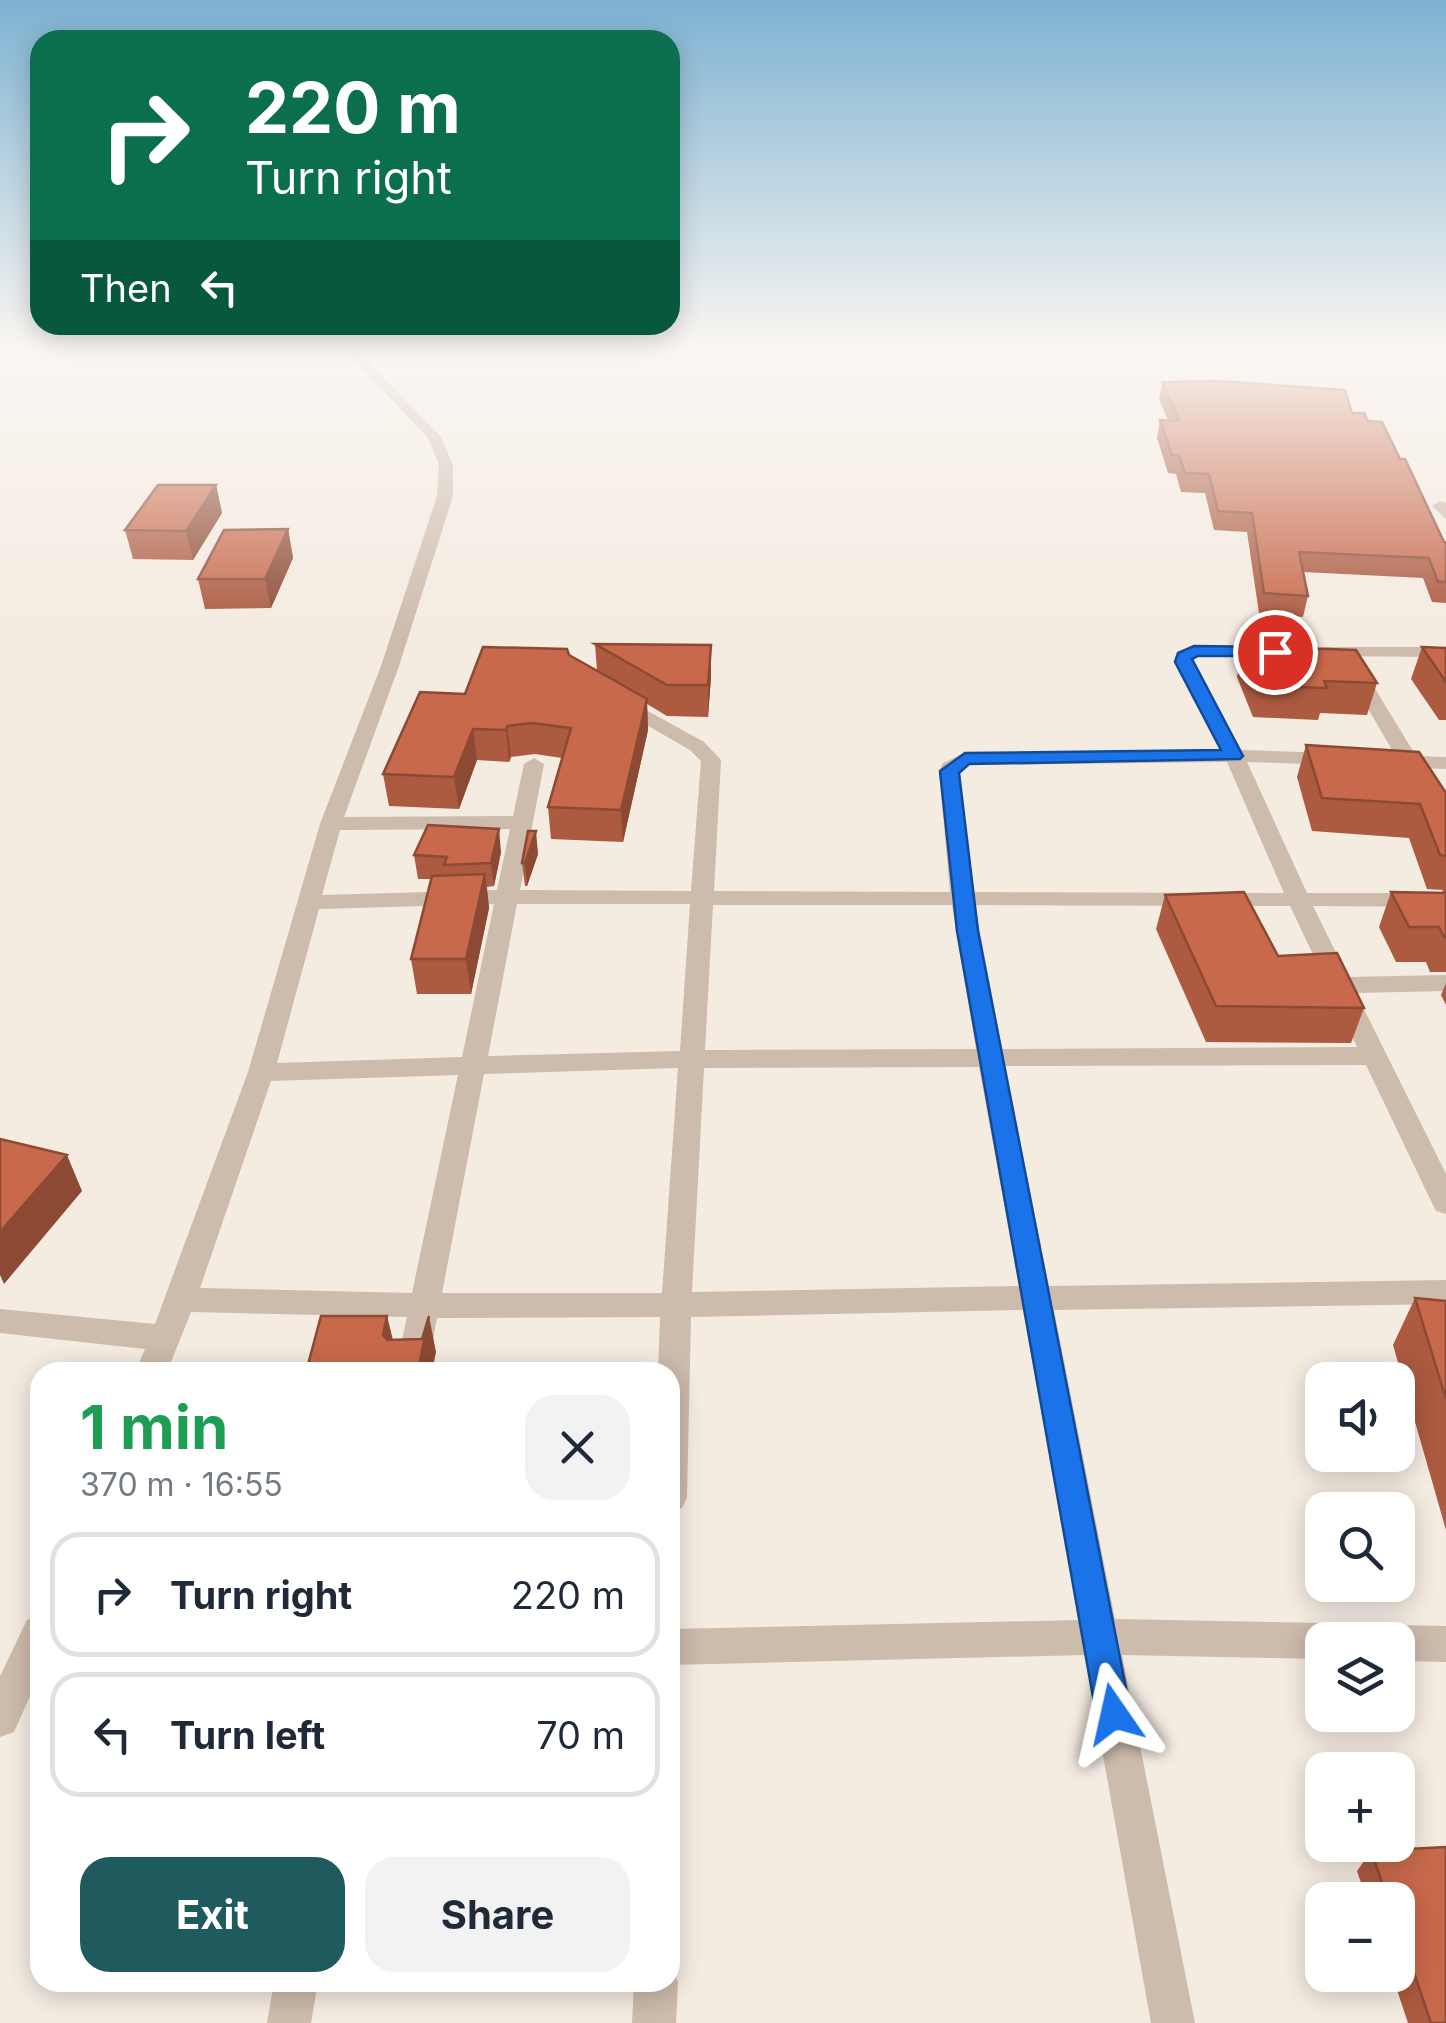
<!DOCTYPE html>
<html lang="en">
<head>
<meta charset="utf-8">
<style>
  body { margin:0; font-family:Inter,sans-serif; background:#f2f2f3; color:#1f2937; height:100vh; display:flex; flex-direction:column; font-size:38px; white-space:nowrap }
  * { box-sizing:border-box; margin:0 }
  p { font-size:32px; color:#747a83 }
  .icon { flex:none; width:55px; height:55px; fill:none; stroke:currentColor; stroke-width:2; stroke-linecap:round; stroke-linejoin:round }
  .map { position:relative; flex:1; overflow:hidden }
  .sheet { position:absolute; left:30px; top:1362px; width:650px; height:630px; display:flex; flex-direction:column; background:#fff; border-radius:30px; box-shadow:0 5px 25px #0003 }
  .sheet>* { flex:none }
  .banner { position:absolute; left:30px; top:30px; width:650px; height:305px; border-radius:30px; box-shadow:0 5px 25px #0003; background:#0b6e4f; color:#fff; overflow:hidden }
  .fabs { position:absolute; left:1305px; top:1362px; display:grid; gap:20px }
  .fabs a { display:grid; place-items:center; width:110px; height:110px; border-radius:20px; background:#fff; box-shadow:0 5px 25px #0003; font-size:50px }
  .pin { position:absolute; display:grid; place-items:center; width:85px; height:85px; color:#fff; margin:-42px; border:5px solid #fff; border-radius:50%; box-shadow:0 2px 10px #0007 }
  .me { position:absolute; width:110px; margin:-55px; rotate:349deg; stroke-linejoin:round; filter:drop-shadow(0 0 8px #0008) }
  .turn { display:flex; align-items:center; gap:35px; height:210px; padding:0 50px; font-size:45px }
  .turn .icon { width:130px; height:130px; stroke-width:2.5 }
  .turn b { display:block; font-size:70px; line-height:85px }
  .then { display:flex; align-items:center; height:95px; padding:0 50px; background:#0003; gap:20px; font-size:38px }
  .round { display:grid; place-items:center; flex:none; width:105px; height:105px; border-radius:30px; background:#f2f2f3 }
  .overview { display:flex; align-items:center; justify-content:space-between; height:170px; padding:0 50px }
  h1 { font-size:60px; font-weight:700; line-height:75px; color:#1e9e55 }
  .primary-button { display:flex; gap:20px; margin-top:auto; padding:20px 50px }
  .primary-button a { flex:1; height:115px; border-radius:30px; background:#1f5a5e; color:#fff; font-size:40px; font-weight:700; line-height:115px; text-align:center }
  .primary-button a+a { background:#f2f2f3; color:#1f2937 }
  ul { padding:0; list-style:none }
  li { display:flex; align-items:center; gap:30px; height:125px; margin:0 20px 15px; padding:0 30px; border:5px solid #e0e1e3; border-radius:30px }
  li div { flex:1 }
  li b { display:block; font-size:38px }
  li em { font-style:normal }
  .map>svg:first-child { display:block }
</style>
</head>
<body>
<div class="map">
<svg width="1446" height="2023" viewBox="0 0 1446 2023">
  <rect width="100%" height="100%" fill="#f4ebe1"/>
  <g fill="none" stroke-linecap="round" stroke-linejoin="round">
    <path fill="#cdbbac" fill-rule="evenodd" d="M344 350H357L441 437 453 465V496L399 666 344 817 513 816 524 764 534 758 544 764 520 890 691 891 701 761 690 750 610 704 607 700 617 694 704 742 721 760 714 891 950 892 939 771 943 763 965 753 1221 750 1174 662 1175 657 1194 645 1276 646 1282 647V655L1198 656 1192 662 1241 750 1336 753 1346 759 1336 765 1247 762 1307 893H1446V907L1313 906 1348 977 1446 975V991L1356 993 1446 1174V1214L1436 1211 1432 1203 1366 1065 1005 1066 1049 1286 1446 1280V1304L1054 1310 1115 1619 1322 1623 1335 1628 1340 1640H1322V1659L1122 1655 1195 2023H1151L1085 1655 670 1665V1629L1079 1620 1023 1310 691 1317 687 1497 682 1508 670 1512V1372H658L660 1317 437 1318 427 1372H395L407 1317 191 1312 167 1372H135L145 1349 0 1333V1309L155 1324 248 1072 320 824 381 666 437 496 439 465 428 438ZM1227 762 1284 893 973 892 959 771 969 765ZM510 829 497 890 322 895 340 830ZM494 904 462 1057 277 1063 319 909ZM517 904H690L680 1051 488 1056ZM713 905H952L976 1049 705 1050ZM975 905 1290 906 1357 1047 1002 1049ZM979 1067 1019 1286 692 1292 704 1068ZM678 1068 662 1293H442L484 1074ZM458 1075 412 1293 200 1288 271 1081Z
      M1440 501 1446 503V519L1432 506Z
      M1326 647H1446V657L1320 656V648Z
      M1354 663 1363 669 1416 756 1446 757V769L1423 768 1446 806V830L1438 829 1402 767 1384 765 1381 761 1395 755 1345 669Z
      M40 1615V1674L14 1732 0 1737V1676L27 1620Z
      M1398 1625 1446 1626V1662L1398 1661V1640H1381L1385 1630Z
      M670 1966 678 1982 676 2023H632L634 1982H670Z
      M274 1982H318L311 2023H267Z"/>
  </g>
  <path fill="#ac5a40" d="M1162 382 1352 413 1368 421 1446 543V603L1432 602 1423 578 1303 572 1308 596 1303 617 1259 613 1247 532 1214 530 1205 493 1181 492 1176 474 1168 473 1157 438 1160 420H1168L1159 399Z
    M216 485 222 513 193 560 133 559 125 530Z
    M288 529 293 558 271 608 205 609 198 579Z
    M595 644 711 645V677L708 717 667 716 647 704 648 730 623 842 551 839 548 807 562 758 535 754 511 757 509 762 477 760 459 809 389 806 383 774 465 694 569 655 597 671Z
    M1245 646 1377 683 1367 715 1320 713 1318 720 1253 717 1237 677Z
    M1422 647 1446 648V720H1439L1411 679Z
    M1306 745 1446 793V972H1430L1426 962H1396L1379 927 1391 892 1442 893 1443 890 1427 889 1409 838 1312 831 1297 777Z
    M501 852 494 886 487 887 489 908 471 994H417L411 959 431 879H418L414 855Z
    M538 854 527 886H525L522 863Z
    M1165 895 1278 956 1364 1008 1351 1043 1206 1042 1156 929Z
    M1446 983V1005L1441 995Z
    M1415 1298 1446 1301V1530L1393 1345Z
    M1446 1847V2023H1408L1392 1975H1398V1900H1367L1357 1871 1371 1851Z"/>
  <path fill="#8c4a34" d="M216 485 222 513 193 560 186 531Z
    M288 529 293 558 271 608 265 579Z
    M711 645V677L708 717V685Z
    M647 699 648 730 623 842 621 810Z
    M507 726 511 757 509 762 506 730Z
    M473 729 477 760 459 809 454 777Z
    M499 829 501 852 494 886 491 863Z
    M536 831 538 854 527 886 525 863Z
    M485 874 489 908 471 994 466 959Z
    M67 1155 82 1191 4 1284 0 1275V1232Z
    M387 1316 396 1352 383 1335Z
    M429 1316 436 1352 432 1372H418Z"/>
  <path fill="#c8694b" stroke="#8c4a34" stroke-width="2.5" d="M1218 381 1345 390 1352 413H1364L1368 421 1382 422 1400 459H1405L1444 542 1446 543V582H1438L1429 558 1299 552 1308 596 1264 593 1252 513 1218 511 1209 474 1185 473 1179 455H1172L1160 420 1179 421 1162 382Z
    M158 485H216L186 531 125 530Z
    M288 529 265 579H198L224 530Z
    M595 644 711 645 708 685H667Z
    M1245 646 1356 650 1377 683 1324 681 1327 688 1261 686Z
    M483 647 567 649 569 655 647 699 621 810 548 807 571 728 532 723 507 726 506 730 473 729 454 777 383 774 420 692 465 694Z
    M1422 647 1446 648V682Z
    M1306 745 1419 752 1446 793V856L1440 855 1420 804 1322 798Z
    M428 825 499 829 491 863 444 865 447 857 414 855Z
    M528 831H536L525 863H522Z
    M485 874 466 959H411L432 876Z
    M1244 892 1278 956 1337 953 1364 1008 1216 1006 1165 895Z
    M1391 892 1446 893V937H1444L1439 927H1409Z
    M0 1139 67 1155 0 1232Z
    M1415 1298 1446 1301V1399Z
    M321 1316H387L383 1335 387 1340 422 1339 429 1316 418 1372H306Z
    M1446 1847V2023H1431L1398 1926V1900H1388L1371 1851Z"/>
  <linearGradient id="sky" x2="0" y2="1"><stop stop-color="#7eb2d2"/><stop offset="0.55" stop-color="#faf6f2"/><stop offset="1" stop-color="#faf6f2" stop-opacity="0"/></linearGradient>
  <rect width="1446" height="633" fill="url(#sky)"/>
  <path fill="#1a73e8" stroke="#114b97" stroke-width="2.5" d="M1194 646 1275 647 1283 652 1275 656H1198L1192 659 1243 756 1240 759 969 764 959 773 978 931 1131 1714 1126 1727 1114 1732 1101 1727 1096 1714 957 931 940 771 965 753 1221 750 1175 662 1178 653Z"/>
</svg>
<div class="fabs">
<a><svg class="icon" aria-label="sound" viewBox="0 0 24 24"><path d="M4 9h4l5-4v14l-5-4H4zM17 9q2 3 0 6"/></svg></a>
<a><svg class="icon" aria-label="search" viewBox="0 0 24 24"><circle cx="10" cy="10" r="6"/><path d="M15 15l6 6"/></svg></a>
<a><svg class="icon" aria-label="layers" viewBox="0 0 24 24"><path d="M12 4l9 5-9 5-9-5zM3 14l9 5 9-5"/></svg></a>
<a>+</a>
<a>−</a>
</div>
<div class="pin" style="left:1275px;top:652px;background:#d93025"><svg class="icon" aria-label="arrive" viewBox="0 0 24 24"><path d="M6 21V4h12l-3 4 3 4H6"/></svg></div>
<svg class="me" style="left:1114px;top:1714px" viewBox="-20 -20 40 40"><path d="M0-17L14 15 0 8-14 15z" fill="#1a73e8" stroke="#fff" stroke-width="4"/></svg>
<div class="banner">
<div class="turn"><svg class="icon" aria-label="right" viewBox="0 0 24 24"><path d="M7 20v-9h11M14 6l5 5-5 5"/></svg><div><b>220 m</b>Turn right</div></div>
<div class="then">Then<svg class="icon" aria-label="left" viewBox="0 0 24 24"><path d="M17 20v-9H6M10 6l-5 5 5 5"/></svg></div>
</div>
<section class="sheet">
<div class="overview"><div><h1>1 min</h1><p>370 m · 16:55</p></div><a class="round"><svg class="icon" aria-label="close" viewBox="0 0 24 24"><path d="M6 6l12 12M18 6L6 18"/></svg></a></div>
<ul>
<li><svg class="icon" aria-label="right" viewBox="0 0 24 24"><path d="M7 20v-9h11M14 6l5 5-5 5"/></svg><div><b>Turn right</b></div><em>220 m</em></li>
<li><svg class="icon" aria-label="left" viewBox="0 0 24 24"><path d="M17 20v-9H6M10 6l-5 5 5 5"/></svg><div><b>Turn left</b></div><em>70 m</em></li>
</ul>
<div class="primary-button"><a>Exit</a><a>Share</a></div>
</section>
</div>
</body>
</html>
